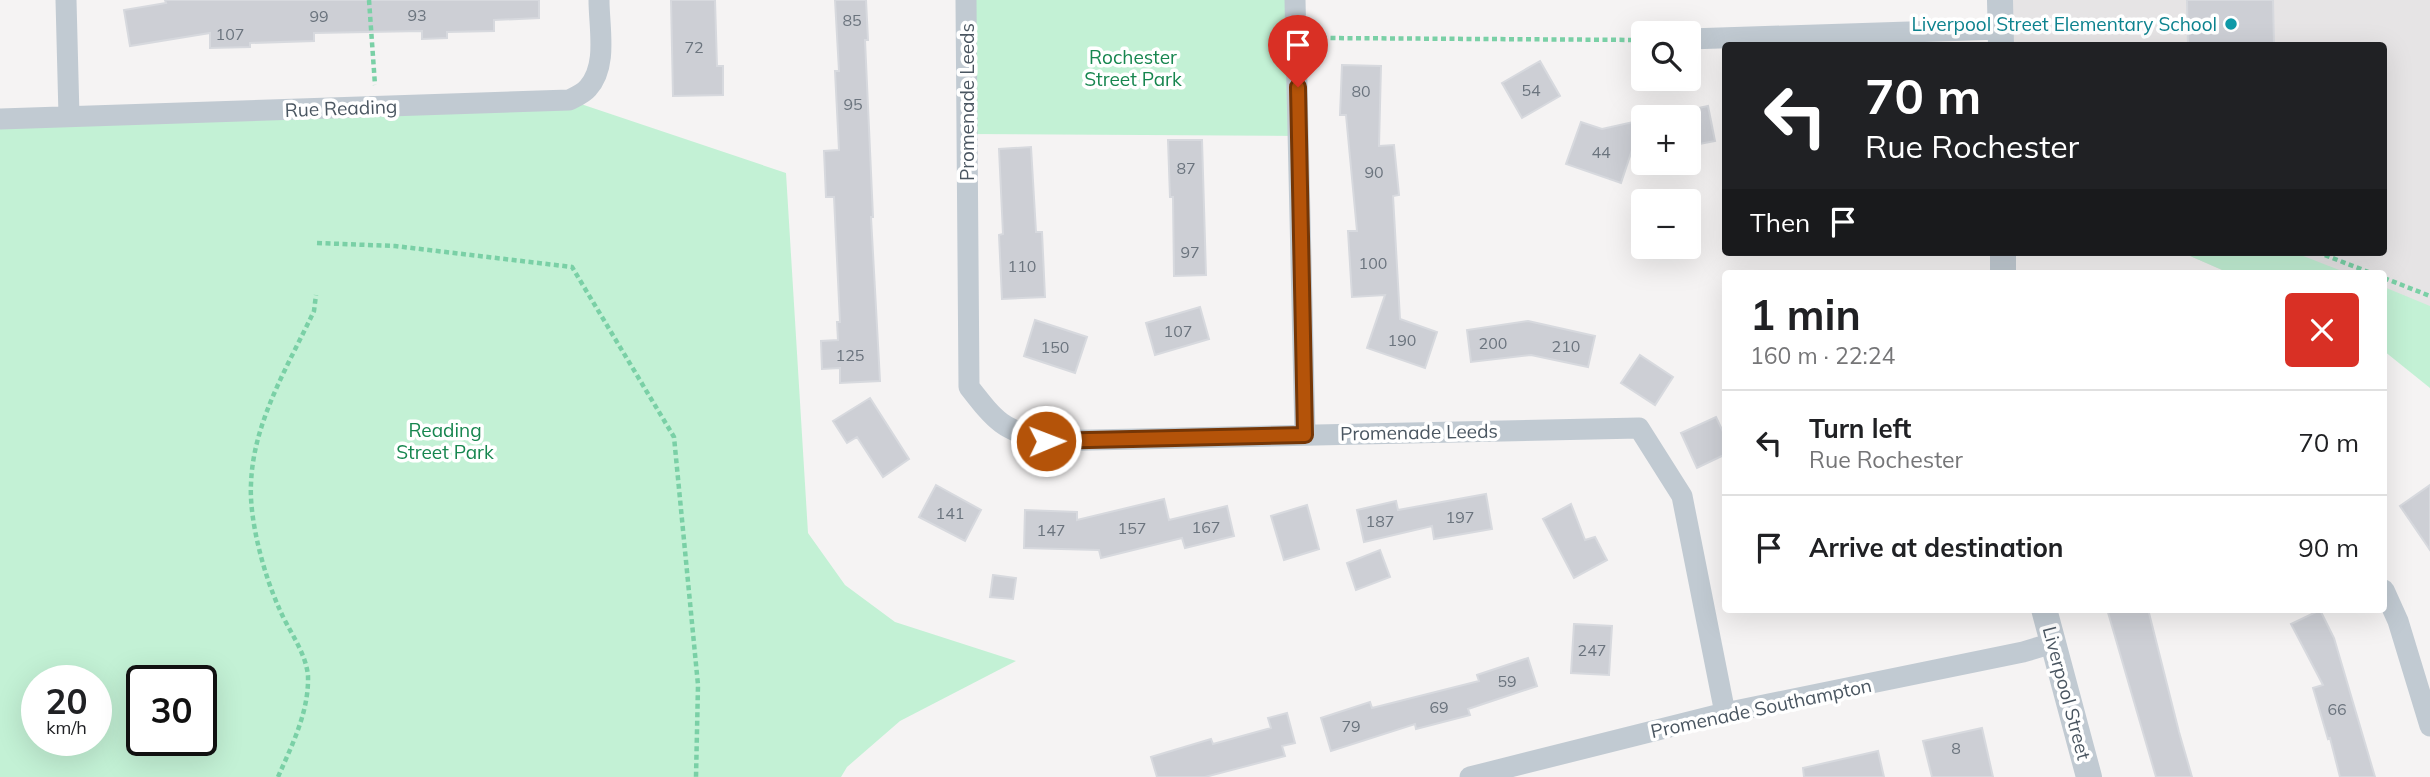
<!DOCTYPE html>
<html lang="en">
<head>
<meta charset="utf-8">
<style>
  body { margin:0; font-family:Mulish,sans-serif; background:#f6f6f6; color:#202124; height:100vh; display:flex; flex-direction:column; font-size:26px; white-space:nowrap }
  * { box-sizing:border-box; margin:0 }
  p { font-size:23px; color:#757577 }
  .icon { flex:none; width:38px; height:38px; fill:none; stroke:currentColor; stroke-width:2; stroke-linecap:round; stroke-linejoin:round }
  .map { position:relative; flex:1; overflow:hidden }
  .side { position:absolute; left:1722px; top:270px; width:665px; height:343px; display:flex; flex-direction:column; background:#fff; border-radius:7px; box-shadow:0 7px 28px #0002 }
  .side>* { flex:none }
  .top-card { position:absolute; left:1722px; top:42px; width:665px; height:214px; border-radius:7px; box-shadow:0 7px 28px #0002; background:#202124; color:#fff; overflow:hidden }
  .tools { position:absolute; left:1631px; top:21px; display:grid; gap:14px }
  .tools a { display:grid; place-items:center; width:70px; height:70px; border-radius:7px; background:#fff; box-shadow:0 7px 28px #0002; font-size:35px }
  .speed { position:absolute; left:21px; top:665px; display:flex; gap:14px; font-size:35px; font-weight:700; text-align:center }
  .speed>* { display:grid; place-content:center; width:91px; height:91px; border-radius:50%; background:#fff; box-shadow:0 7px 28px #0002; line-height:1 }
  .speed small { font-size:18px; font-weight:400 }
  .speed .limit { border:4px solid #111; border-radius:10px; background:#fff; color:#111 }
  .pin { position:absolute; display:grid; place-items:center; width:60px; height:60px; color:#fff; margin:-72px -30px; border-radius:50% 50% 50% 0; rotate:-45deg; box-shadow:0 0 7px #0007 }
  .pin .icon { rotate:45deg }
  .me { position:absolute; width:77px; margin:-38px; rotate:89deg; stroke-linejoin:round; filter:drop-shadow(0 0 5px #0008) }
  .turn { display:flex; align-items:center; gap:24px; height:147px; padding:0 28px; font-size:32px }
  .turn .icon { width:91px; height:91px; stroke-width:2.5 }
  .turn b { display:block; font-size:49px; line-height:60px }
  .then { display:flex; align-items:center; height:66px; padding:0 28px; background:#0003; gap:14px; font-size:26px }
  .round { display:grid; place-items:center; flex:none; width:74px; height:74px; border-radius:7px; background:#f6f6f6 }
  .summary { display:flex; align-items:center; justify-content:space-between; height:119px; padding:0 28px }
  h1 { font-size:42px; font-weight:700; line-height:52px }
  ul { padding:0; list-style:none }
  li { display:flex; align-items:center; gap:21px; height:105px; padding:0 28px; border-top:2px solid #e0e0e0 }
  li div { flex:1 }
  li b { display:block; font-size:26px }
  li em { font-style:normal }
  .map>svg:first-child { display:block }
</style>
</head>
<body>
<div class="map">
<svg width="2430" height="777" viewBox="0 0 2430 777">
  <rect width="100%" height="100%" fill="#f5f3f3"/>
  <path fill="#e6e4e5" d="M2000 0H2430V317L2384 324V273H2229L2181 252H2384V46L2001 45Z"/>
  <path fill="#c3f1d5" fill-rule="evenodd" d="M966 0H1295L1300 136 967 134Z
    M569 100 786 173 808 533 845 585 895 622 1016 661 900 721 847 767 841 777H0V119ZM37 681H96V740H37ZM142 681H201V740H142Z
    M2181 252H2293L2347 273H2229Z
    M2384 287 2430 306V388L2384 351Z"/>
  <path fill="#cdcfd5" stroke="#d7d9de" stroke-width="2" d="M165 0H539V18L494 20V31L447 32V38L422 39V31L314 33V41L250 43V47L210 48V33L130 46 124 10 166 3Z
    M671 0H715L717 66H723V95L673 96Z
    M835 0H866L868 40H865L873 217H871L880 381 840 383V368L822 369 821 341 838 340 837 322H840L834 197H826L824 151 839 150 835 71H839Z
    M2187 0H2273L2274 46H2188Z
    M1540 61 1560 96 1522 118 1502 83Z
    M1342 65 1381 66 1379 146 1394 145 1399 195 1393 196 1400 319 1437 332 1425 368 1367 348 1385 295 1352 297 1348 231H1357L1346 115H1340Z
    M1708 106 1715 141 1689 146V110Z
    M1642 120 1621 183 1566 164 1581 122 1602 129Z
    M1168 140H1202L1206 275 1174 276 1173 197H1170Z
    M1031 147 1036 232H1042L1045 297 1002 299 999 235 1003 234 999 149Z
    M1200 307 1209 339 1155 355 1146 323Z
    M1035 320 1087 337 1075 373 1024 356Z
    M1528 321 1595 336 1588 367 1531 355 1471 362 1467 330Z
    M1640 355 1673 377 1655 405 1621 383Z
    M870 398 909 459 883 477 857 437 847 443 833 421Z
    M1716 417 1726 438V454L1697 468 1681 433Z
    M936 485 981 510 965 541 919 517Z
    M2430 485V550L2400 506Z
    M1486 494 1492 529 1434 539 1432 526 1364 542 1357 510 1396 501 1398 510Z
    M1164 499 1169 520 1227 506 1234 536 1185 548 1182 538 1101 558 1099 550 1024 548 1025 510 1077 512V520Z
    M1571 504 1585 540 1595 537 1607 560 1574 578 1543 519Z
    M1307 505 1319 549 1284 560 1271 516Z
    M1380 550 1390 577 1356 590 1347 563Z
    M993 575 1016 578 1013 599 990 597Z
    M2107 609H2148L2179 732 2192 777H2156Z
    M2320 610 2334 638 2375 777H2340L2330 738 2328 739 2313 688 2323 685 2291 624Z
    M1574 624 1612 626 1609 675 1571 673Z
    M1528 658 1537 686 1468 709 1470 715 1416 729 1415 724 1331 751 1321 718 1370 702 1372 708 1479 681 1477 675Z
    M1287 713 1295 743 1282 746 1285 756 1205 777H1157L1151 757 1211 739 1213 744 1271 728 1268 718Z
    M1982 728 1993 777H1932L1923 741Z
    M1878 751 1884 777H1804L1803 768Z"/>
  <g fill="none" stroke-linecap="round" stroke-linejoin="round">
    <path stroke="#7ad0a6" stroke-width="4.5" stroke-dasharray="5 3.5" stroke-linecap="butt" d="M369 0 375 85
      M1322 38 1643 40
      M317 243 395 246 572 267 674 437 698 685 696 777
      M2317 252 2371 273
      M2384 278 2430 296
      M278 777C292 745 309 712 308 676 306 652 288 630 279 608 264 575 249 520 251 484 253 422 288 366 314 311L316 295"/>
    <path stroke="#c1cad2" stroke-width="21" d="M66 0 69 116
      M966 0 969 387C997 423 1002 429 1046 441L1639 428 1682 496 1725 713
      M1295 0 1305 435
      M1689 39 2001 29
      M0 119 569 100C575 97 583 94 588 88 608 66 599 28 599 0
      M2384 590 2398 621 2430 726
      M1470 777 1725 713 2023 652 2053 643"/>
    <path stroke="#c1cad2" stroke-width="26" d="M2000 0 2001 46
      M2003 252V273
      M2044 609 2089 777"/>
  </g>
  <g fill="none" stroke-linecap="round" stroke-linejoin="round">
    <g stroke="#753606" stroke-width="18">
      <path id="route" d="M1046 441 1305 435 1298 87"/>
    </g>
    <use href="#route" stroke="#b45309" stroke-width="12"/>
  </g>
  <circle fill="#0f9aa8" stroke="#fff" stroke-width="2.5" cx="2231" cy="24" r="7"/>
  <g text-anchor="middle" stroke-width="7" stroke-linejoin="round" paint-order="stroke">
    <g font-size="16" fill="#6b747e">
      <text x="417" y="21">93</text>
      <text x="319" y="22">99</text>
      <text x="852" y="26">85</text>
      <text x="230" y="40">107</text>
      <text x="694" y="53">72</text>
      <text x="1531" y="96">54</text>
      <text x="1361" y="97">80</text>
      <text x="853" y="110">95</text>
      <text x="1601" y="158">44</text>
      <text x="1186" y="174">87</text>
      <text x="1374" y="178">90</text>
      <text x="1190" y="258">97</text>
      <text x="1373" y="269">100</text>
      <text x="1022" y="272">110</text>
      <text x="1178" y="337">107</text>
      <text x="1402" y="346">190</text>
      <text x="1493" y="349">200</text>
      <text x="1566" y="352">210</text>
      <text x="1055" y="353">150</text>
      <text x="850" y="361">125</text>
      <text x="950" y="519">141</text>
      <text x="1460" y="523">197</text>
      <text x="1380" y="527">187</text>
      <text x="1206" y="533">167</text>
      <text x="1132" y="534">157</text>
      <text x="1051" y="536">147</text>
      <text x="1592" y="656">247</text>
      <text x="1507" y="687">59</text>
      <text x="1439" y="713">69</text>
      <text x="2337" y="715">66</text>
      <text x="1351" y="732">79</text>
      <text x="1956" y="754">8</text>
    </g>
    <g font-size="19" fill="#0d838f" stroke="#fff" text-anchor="end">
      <text x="2217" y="31">Liverpool Street Elementary School</text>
    </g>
    <g font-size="19" fill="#17864f" stroke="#fff">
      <text x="1133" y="64">Rochester<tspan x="1133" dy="22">Street Park</tspan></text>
      <text x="445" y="437">Reading<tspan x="445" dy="22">Street Park</tspan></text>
    </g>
    <g font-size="19" fill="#4a5661" stroke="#fff">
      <text transform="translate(967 102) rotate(-90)" y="7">Promenade Leeds</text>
      <text transform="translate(341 108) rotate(-2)" y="7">Rue Reading</text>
      <text transform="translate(1419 432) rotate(-1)" y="7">Promenade Leeds</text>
      <text transform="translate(2067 693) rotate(75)" y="7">Liverpool Street</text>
      <text transform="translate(1761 708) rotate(-12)" y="7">Promenade Southampton</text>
    </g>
  </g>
</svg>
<div class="tools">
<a><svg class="icon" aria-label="search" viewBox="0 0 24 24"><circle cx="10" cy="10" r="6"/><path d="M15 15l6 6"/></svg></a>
<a>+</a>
<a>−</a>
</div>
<div class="speed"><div>20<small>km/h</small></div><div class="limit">30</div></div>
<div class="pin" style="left:1298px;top:87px;background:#d93025"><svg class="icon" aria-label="arrive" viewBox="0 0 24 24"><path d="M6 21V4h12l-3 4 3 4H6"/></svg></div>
<svg class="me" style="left:1046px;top:441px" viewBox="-20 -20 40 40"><circle r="17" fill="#b45309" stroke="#fff" stroke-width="3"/><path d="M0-11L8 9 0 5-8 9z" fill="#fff"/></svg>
<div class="top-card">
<div class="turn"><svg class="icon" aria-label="left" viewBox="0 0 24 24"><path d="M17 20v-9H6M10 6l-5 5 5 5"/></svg><div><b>70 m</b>Rue Rochester</div></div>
<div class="then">Then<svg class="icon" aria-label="arrive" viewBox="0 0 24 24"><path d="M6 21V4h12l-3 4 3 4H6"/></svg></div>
</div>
<section class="side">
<div class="summary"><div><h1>1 min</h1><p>160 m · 22:24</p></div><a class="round" style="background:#d93025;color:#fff"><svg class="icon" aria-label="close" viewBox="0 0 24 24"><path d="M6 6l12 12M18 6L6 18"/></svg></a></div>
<ul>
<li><svg class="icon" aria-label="left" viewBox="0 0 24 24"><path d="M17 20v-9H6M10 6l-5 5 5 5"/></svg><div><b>Turn left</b><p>Rue Rochester</p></div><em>70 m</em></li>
<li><svg class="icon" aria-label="arrive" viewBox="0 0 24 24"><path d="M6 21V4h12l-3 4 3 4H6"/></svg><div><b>Arrive at destination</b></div><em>90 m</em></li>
</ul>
</section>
</div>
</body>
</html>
